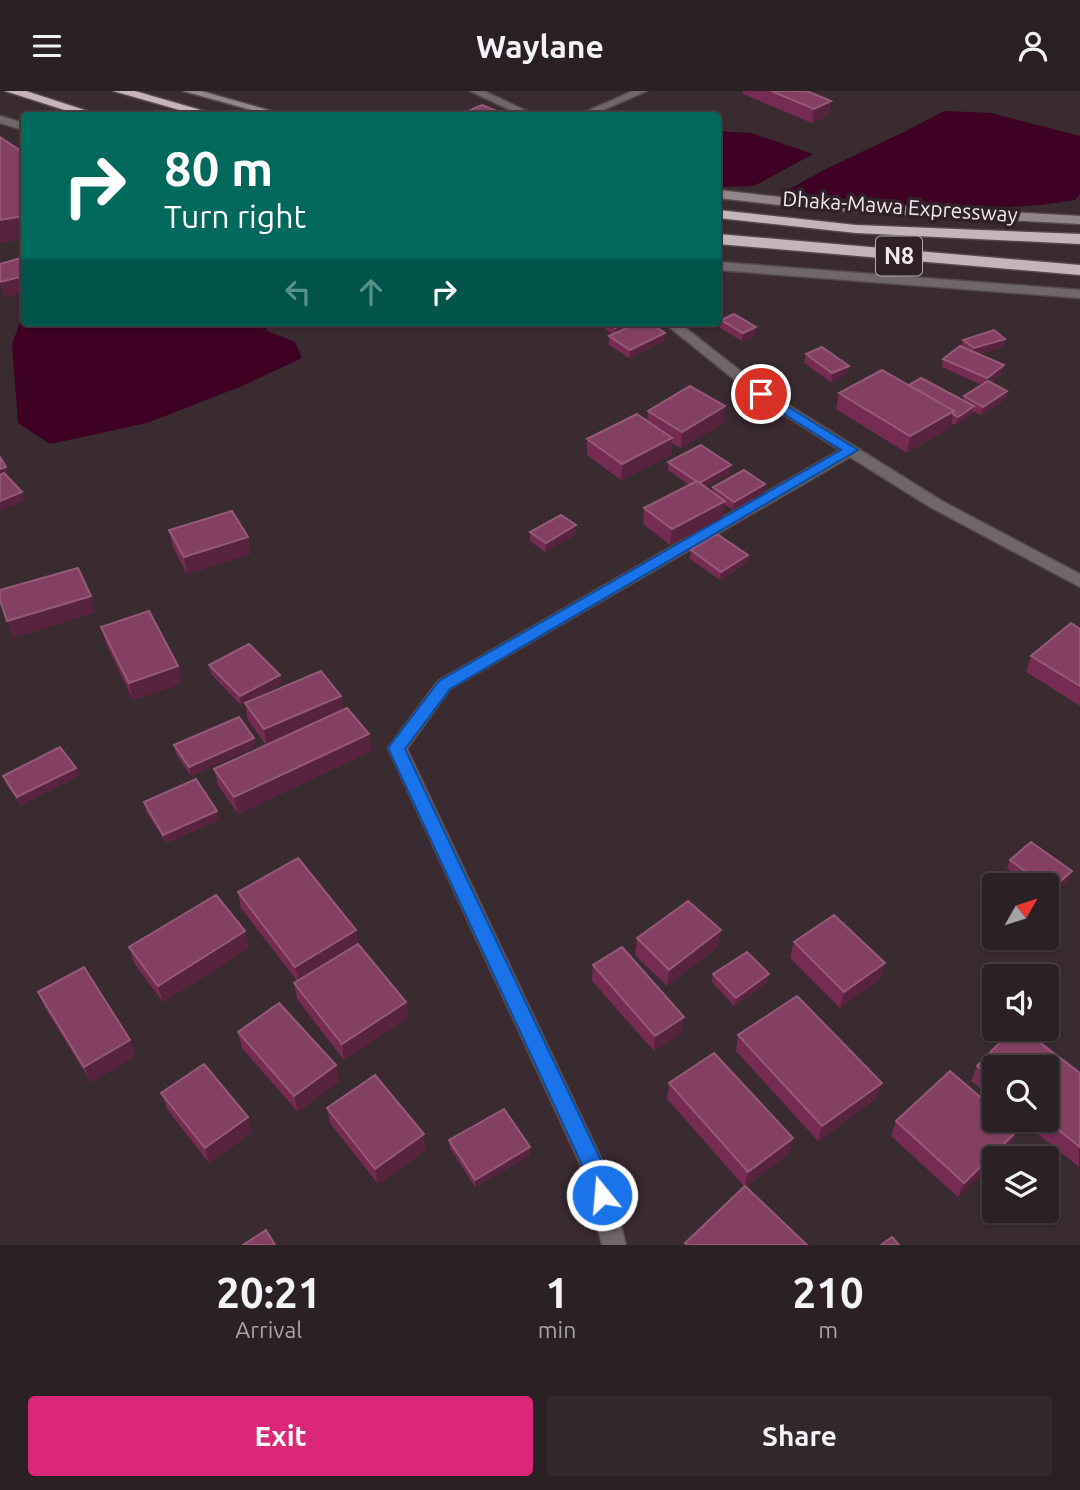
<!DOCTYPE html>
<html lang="en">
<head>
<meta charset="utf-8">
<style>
  body { margin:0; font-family:Ubuntu,sans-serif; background:#33282c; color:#f1f3f6; height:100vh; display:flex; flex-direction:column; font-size:26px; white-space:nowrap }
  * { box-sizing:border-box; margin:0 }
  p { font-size:23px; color:#a6a3a6 }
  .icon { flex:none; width:38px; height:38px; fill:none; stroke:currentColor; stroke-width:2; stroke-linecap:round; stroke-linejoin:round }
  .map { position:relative; height:1154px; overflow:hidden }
  .panel { display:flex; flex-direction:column; background:#2b2024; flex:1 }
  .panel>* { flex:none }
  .banner { position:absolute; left:21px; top:21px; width:700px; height:214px; border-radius:7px; box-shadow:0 2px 5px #0004,0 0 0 2px #473e41; background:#00695c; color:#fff; overflow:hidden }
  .needle { width:46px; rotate:51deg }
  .buttons { position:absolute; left:982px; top:782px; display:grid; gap:14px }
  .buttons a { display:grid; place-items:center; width:77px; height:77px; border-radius:7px; background:#2b2024; box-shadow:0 2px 5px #0004,0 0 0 2px #473e41; font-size:35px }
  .pin { position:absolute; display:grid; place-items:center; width:60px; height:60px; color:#fff; margin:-30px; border:4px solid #fff; border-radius:50%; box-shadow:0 2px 7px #0007 }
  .me { position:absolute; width:77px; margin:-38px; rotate:343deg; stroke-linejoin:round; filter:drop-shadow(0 0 5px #0008) }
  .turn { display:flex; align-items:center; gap:24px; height:147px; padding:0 28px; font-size:32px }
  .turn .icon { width:91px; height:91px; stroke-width:2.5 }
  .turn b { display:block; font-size:49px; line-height:60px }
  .lanes { display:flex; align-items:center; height:66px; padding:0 28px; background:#0003; justify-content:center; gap:35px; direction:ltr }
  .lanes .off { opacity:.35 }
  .eta { display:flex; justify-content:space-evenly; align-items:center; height:119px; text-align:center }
  .eta b { font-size:42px; font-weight:700; line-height:49px }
  .cta { display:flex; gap:14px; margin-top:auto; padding:14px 28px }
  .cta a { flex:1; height:80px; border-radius:7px; background:#db2777; color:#fff; font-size:28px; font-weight:700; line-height:80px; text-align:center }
  .cta a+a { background:#33282c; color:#f1f3f6 }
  header { display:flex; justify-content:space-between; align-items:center; height:91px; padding:0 28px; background:#2b2024; font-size:32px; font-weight:700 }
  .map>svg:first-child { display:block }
</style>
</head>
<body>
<header><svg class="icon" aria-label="menu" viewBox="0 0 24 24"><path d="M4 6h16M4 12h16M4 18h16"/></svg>Waylane<svg class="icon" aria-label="person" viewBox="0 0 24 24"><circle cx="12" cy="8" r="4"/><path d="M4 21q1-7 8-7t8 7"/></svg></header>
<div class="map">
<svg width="1080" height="1154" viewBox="0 0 1080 1154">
  <rect width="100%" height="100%" fill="#392b30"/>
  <path fill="#3e0123" d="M944 20 991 22 1080 45V103L1075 109C978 126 881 111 783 102 835 70 891 50 944 20Z
    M718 40 751 42 813 63 754 95 718 96Z
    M24 221V231H276L265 239 295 251 302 267 242 295 147 332 50 353 18 332 12 253Z"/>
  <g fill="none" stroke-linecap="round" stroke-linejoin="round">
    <g stroke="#56494e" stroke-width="3">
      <path id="minor" d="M470 0H484L535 24H521Z
        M633 0H647L592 24H578Z
        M663 231H678L766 300 942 410 1080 483V496L930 416 850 366 450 598 407 658 607 1080 626 1154H602L584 1081 388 657 438 590 840 359 756 306Z"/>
    </g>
    <g stroke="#56494e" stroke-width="3">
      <path id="tertiary" d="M0 25 24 32V39L0 32Z
        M718 171 1080 199V207L718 179Z"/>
    </g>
    <g stroke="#56494e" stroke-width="3">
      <path id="secondary" d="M183 0H201L286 24H269Z
        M718 99 825 111 1080 125V133L825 119 718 107Z"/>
    </g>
    <g stroke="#56494e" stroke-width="3">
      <path id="motorway" d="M5 0H26L100 24H80Z
        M113 0H135L218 24H197Z
        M718 119 856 134 1080 143V153L856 142 718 127Z
        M718 143 1080 174V184L718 153Z"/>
    </g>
    <use href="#minor" fill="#6f676a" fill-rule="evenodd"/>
    <use href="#tertiary" fill="#6f676a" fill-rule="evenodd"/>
    <use href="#secondary" fill="#92868b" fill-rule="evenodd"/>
    <use href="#motorway" fill="#c6b4bb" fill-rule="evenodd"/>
  </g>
  <path fill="#762b53" d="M743 0H807L829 24 812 32 743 3Z
    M721 229 755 245 742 250 720 237Z
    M597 231H629V236L665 250 629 267 609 254V245L613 244 597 232Z
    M1005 248 1003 256 980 263 1002 282 991 291 1007 300 1005 308 981 324 973 320 972 323 956 334 951 332 950 337 907 362 836 318 839 302 909 294 963 309 964 305 982 294 942 276 943 268 961 255 963 249Z
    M806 263 847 283 831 291 804 272Z
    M648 320 723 332 681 357 672 352 671 364 621 389 587 364V348L647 330Z
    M668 371 730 383 705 396 712 401 713 396 765 393 764 402 733 419 724 413 723 427 670 454 643 433 644 417 689 394 668 379Z
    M169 439 248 446 250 463 187 483 173 456Z
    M530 441 576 443 545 461 530 450Z
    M691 459 748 464 747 472 720 489 690 468Z
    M101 536 178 575 182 592 133 609 106 552Z
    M1080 538V615L1026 581 1031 565Z
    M209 574 280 584 281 593 241 614 211 583Z
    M341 605 343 619 369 643 371 660 238 723 218 694 214 678 266 654 248 629 245 612Z
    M174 654 255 656 191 685 176 663Z
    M76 677 79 685 21 714 6 693 3 685Z
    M144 711 219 729 166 752 146 720Z
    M1010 769 1069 789 1047 807 1046 794H1030L1007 777Z
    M238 801 356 839 358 854 406 911 408 927 344 969 297 908 294 892 297 890 241 817Z
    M637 847 718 856 667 895 635 864Z
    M794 851 885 872 880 888 840 917 790 867Z
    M129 856 249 857 163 911 134 872Z
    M593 874 682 942 654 960 592 890Z
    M713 883 767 892 734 915 712 891Z
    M38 901 135 965 91 991 45 917Z
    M238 941 339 990 298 1021 242 957Z
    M738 944 877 1007 818 1050 736 960Z
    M977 975 1080 982 1079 1076 1020 1029H1046L994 976V1008L971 990Z
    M669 992 789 1063 745 1096 807 1154H685V1152L744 1095 667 1008Z
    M161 1002 252 1041 209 1072 167 1018Z
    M327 1017 426 1059 378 1093 330 1032Z
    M896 1030 1011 1054 998 1068H994L958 1106 891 1045Z
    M449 1049 530 1056V1064L475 1096 450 1057Z"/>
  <path fill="#58233e" d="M831 10 829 24 812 32 814 18Z
    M494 19V24H481Z
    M24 125V148L0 152V129Z
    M24 185V201L4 207 0 191Z
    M629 231V239L615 245V237Z
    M756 236 755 245 742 250 743 242Z
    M665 242V250L629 267 630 259Z
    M1005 248 1003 256 972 266 974 257Z
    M1004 274 1002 282 985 295 987 287Z
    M849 275 847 283 831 291 832 282Z
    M1007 300 1005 308 981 324 983 316Z
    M725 315 723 332 681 357 682 341Z
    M974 315 972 323 956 334 958 326Z
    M954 320 950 337 907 362 910 345Z
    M672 347 671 364 621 389 622 373Z
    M731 374 730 383 697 400 698 392Z
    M6 376 9 385 0 388V378Z
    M765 393 764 402 733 419 734 411Z
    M22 401 24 410 0 420V410Z
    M725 410 723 427 670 454 672 438Z
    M576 434V443L545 461 546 452Z
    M248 446 250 463 187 483 184 466Z
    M748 464 747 472 720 489 721 481Z
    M91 505 95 522 13 547 7 530Z
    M178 575 182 592 133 609 129 592Z
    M280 584 281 593 241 614 240 605Z
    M341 605 343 621 267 655 264 638Z
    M369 643 371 660 238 723 234 706Z
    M254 647 255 656 191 685 189 676Z
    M76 677 79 685 21 714 17 706Z
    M217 720 219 729 166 752 163 744Z
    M1072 780 1069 789 1047 807 1050 799Z
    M356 839 359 855 299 892 295 876Z
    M721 839 718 856 667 895 669 879Z
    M245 840 249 857 163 911 158 895Z
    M885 872 880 888 840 917 844 901Z
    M769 883 767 892 734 915 736 907Z
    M406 911 408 927 344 969 342 953Z
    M684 926 682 942 654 960 655 945Z
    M130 949 135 965 91 991 84 976Z
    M336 974 339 990 298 1021 294 1005Z
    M882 992 877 1007 818 1050 822 1035Z
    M248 1026 252 1041 209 1072 205 1057Z
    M1018 1039 1011 1054 998 1068H994V1071L958 1106 964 1092Z
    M424 1043 426 1059 378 1093 375 1078Z
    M793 1047 789 1063 745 1096 748 1081Z
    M530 1056V1064L475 1096V1089Z"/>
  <path fill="#834063" stroke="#955a78" stroke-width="2" d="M771 0H807L831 10 814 18Z
    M482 14 494 19 481 24H459Z
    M0 46 24 62V125L0 129Z
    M24 166V185L0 191V173Z
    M734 223 756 236 743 242 721 229Z
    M607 231H629L615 237Z
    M640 231H648L665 242 630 259 609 245Z
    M994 239 1005 248 974 257 963 249Z
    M960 255 1004 274 987 287 943 268Z
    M822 256 849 275 832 282 806 263Z
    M882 279 954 320 910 345 839 302Z
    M921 287 974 315 958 326 953 323 954 320 909 294Z
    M988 290 1007 300 983 316 964 305Z
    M690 295 725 315 682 341 648 320Z
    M637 323 672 347 622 373 587 348Z
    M701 354 731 374 699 392 668 371Z
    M0 366 6 376 0 378Z
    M744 379 765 393 734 411 713 396Z
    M4 382 22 401 0 410V384Z
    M697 390 725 410 672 438 644 417Z
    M232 420 248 446 184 466 169 439Z
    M561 424 576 434 546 452 530 441Z
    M717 443 748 464 721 481 691 459Z
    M78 477 91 505 7 530 0 509V499Z
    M149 520 178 575 129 592 101 536Z
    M1071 532 1080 538V595L1031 565Z
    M249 553 280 584 240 605 209 574Z
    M321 580 341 605 264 638 245 612Z
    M347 617 369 643 234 706 214 678Z
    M239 626 254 647 189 676 174 654Z
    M60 656 76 677 17 706 3 685Z
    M196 688 217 720 163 744 144 711Z
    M1031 751 1072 780 1050 799 1046 796V794H1044L1010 769Z
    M298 767 356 839 295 876 238 801Z
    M216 804 245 840 158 895 129 856Z
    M688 810 721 839 669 879 637 847Z
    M834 824 885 872 844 901 794 851Z
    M358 853 406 911 342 953 294 892Z
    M622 856 684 926 655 945 593 874Z
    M747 861 769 883 736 907 713 883Z
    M84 876 130 949 84 976 38 901Z
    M797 905 882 992 822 1035 738 944Z
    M279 912 336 974 294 1005 238 941Z
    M1013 938H1022L1080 982V1056L1046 1029V976H994V988L977 975Z
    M714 962 793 1047 748 1081 669 992Z
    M204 973 248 1026 205 1057 161 1002Z
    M950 980 994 1018V1029H1007L1018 1039 964 1092 896 1030Z
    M375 984 424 1043 375 1078 327 1017Z
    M504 1018 530 1056 475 1089 449 1049Z
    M745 1095 807 1154H688L685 1152Z
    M266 1139 275 1154H243Z
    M892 1146 899 1154H881Z"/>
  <path fill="#1a73e8" stroke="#114b97" stroke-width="2" d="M761 299 858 359 450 598 405 658 606 1080 612 1104 609 1112 602 1115 594 1112 585 1080 388 657 439 590 841 359 757 306 755 303Z"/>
  <g text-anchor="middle" stroke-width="7" stroke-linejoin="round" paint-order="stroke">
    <g font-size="21" fill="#f1e8ec" stroke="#2f2127">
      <text transform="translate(900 116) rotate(4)" y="7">Dhaka-Mawa Expressway</text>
    </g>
    <rect fill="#2f2127" stroke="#b7acb1" stroke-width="2" x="876" y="145.5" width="46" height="39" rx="5"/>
    <g font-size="23" font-weight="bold" fill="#f1e8ec">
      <text x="899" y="173">N8</text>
    </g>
  </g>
</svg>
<div class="buttons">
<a><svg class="needle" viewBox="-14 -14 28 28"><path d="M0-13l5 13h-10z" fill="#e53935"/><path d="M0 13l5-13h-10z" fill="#a6a3a6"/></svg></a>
<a><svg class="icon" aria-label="sound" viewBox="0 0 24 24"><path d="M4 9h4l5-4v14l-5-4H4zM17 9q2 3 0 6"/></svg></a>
<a><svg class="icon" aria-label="search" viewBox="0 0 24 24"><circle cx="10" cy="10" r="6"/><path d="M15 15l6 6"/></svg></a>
<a><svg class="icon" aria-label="layers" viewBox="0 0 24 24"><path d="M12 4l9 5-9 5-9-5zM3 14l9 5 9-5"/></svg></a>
</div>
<div class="pin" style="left:761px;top:303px;background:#d93025"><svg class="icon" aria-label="arrive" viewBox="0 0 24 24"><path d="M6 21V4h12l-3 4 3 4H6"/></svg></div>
<svg class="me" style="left:602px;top:1104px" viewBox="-20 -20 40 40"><circle r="17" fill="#1a73e8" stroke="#fff" stroke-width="3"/><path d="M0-11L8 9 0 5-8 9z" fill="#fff"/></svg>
<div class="banner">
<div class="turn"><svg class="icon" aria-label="right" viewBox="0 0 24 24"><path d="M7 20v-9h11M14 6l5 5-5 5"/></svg><div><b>80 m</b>Turn right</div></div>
<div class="lanes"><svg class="icon off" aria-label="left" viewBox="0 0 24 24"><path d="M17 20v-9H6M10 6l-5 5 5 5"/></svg><svg class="icon off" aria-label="ahead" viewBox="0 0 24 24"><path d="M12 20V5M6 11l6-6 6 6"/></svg><svg class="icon" aria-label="right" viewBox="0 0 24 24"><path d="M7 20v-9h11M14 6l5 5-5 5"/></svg></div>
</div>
</div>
<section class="panel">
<div class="eta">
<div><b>20:21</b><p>Arrival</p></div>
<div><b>1</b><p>min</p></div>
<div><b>210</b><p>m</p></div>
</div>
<div class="cta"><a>Exit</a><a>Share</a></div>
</section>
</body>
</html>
